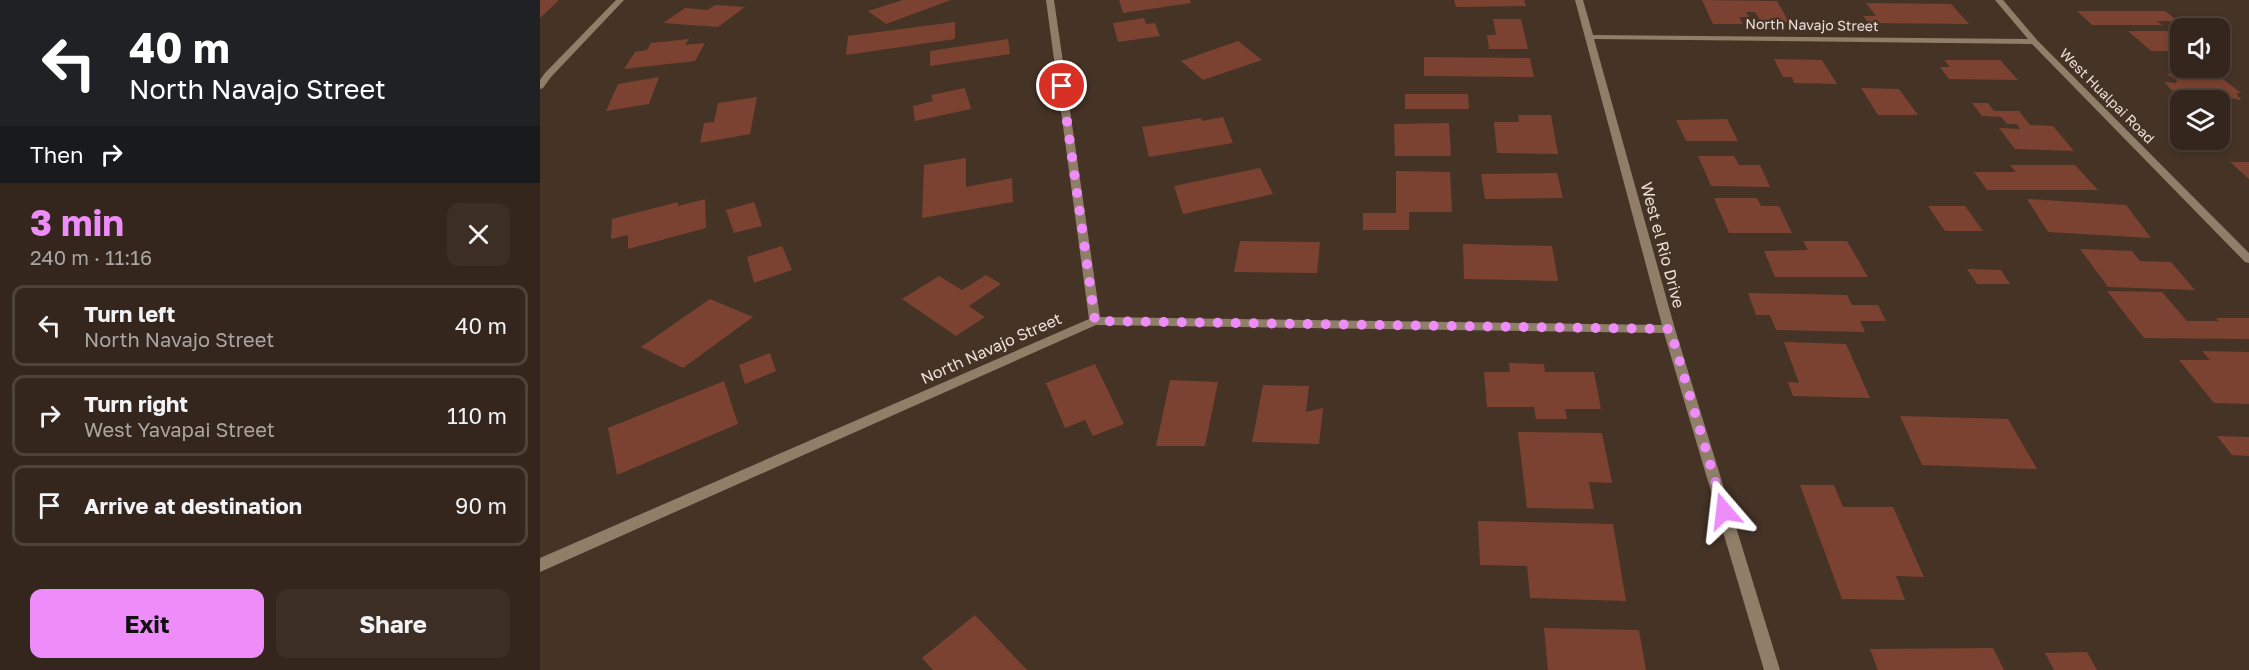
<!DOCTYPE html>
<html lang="en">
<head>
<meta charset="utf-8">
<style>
  body { margin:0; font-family:"Golos Text",sans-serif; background:#3c2e25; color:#f1f3f6; height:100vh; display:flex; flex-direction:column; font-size:22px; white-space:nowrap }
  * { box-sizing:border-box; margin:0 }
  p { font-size:20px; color:#a9a5a3 }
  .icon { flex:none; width:33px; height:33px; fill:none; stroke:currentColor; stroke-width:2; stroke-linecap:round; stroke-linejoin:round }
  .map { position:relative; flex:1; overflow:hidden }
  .sheet { display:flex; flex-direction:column; background:#34261c; width:540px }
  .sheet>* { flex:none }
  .banner { background:#202124; color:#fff; overflow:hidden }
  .fabs { position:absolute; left:1630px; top:18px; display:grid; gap:12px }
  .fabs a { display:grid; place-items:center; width:60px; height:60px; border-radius:12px; background:#34261c; box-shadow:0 3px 9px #0003,0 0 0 2px #4e433b; font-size:30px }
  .pin { position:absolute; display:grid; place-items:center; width:51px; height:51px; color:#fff; margin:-26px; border:3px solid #fff; border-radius:50%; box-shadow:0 2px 6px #0007 }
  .me { position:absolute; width:66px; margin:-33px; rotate:343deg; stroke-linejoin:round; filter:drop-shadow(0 0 4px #0008) }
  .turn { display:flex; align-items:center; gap:21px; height:126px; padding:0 30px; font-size:27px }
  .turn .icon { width:78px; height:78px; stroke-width:2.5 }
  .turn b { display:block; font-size:42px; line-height:51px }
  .then { display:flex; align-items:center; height:57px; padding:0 30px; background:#0003; gap:12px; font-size:22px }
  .round { display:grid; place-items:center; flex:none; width:63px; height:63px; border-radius:12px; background:#3c2e25 }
  .head { display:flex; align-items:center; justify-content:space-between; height:102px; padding:0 30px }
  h1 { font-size:36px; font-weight:700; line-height:45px; color:#ee8cf9 }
  .primary-button { display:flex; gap:12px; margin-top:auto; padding:12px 30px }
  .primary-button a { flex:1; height:69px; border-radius:12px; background:#ee8cf9; color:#111; font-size:24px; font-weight:700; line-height:69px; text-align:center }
  .primary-button a+a { background:#3c2e25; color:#f1f3f6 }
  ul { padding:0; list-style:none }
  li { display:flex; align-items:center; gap:18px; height:81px; margin:0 12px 9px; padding:0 18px; border:3px solid #4e433b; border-radius:12px }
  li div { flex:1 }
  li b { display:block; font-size:22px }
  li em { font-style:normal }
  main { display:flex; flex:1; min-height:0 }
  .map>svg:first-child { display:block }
</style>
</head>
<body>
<main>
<section class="sheet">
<div class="banner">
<div class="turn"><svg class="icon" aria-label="left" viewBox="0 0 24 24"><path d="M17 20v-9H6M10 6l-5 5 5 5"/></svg><div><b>40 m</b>North Navajo Street</div></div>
<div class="then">Then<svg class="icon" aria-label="right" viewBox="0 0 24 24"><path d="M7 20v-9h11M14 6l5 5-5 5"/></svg></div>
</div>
<div class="head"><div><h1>3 min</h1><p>240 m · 11:16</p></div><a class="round"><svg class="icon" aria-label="close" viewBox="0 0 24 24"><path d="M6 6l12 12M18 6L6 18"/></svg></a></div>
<ul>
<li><svg class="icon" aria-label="left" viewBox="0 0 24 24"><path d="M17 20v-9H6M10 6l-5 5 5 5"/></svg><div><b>Turn left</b><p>North Navajo Street</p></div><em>40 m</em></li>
<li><svg class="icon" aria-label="right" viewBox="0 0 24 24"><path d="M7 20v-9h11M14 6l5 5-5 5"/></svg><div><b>Turn right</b><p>West Yavapai Street</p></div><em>110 m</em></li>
<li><svg class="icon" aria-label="arrive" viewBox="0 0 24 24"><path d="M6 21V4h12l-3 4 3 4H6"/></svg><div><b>Arrive at destination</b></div><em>90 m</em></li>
</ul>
<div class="primary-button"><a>Exit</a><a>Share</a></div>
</section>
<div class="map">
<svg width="1709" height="670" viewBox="0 0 1709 670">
  <rect width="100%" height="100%" fill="#453326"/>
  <path fill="#7c4231" d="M0 0H19L0 18Z
    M363 0H411L346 24 328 11Z
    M579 0H650L651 3 583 13Z
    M914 0H984L986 6 916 7Z
    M1162 0 1237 1 1249 22H1221L1215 12H1206L1209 17H1199L1203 24H1173Z
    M1326 3 1411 4 1429 24 1329 23 1323 16H1336Z
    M175 5 205 7 178 27 123 23 145 8 168 10Z
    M1537 11H1625L1638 21H1617L1622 25H1552Z
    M604 18 606 24 615 23 620 36 578 42 573 23Z
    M953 19H981L988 49H949L947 35H956Z
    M415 22V39L306 55 308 36Z
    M1588 31H1641V51H1611Z
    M149 39 145 45 165 43 155 61 84 69 95 52 107 50 111 43Z
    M468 39 470 54 390 66V51Z
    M698 41 722 60 663 80 641 61Z
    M884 57 990 58 994 77 884 76Z
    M1234 59 1282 60 1297 84 1254 83 1252 77H1243Z
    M1404 60H1460L1478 80 1409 79 1400 67H1410Z
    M1637 68 1660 71 1684 80 1701 93H1697L1698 97 1701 98 1700 100 1682 96 1672 99 1631 90 1625 82 1636 83 1637 80 1626 74 1638 72Z
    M119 77 109 104 66 111 78 84Z
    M425 88 431 109 375 121 373 106 393 101 391 95Z
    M1321 88 1359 89 1378 115H1338Z
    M865 94H928L929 109H865Z
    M217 97 210 134 160 143 164 123 174 122 178 103Z
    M1432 103H1448L1454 111H1479L1490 125 1513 126 1534 151 1475 149 1459 128 1480 129 1477 124H1467L1461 117 1442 116Z
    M978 115H1011L1018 154 957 153 954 122H979Z
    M683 117 693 143 609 157 602 127 661 118 662 121Z
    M1187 119 1198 141H1146L1136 120Z
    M909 123 911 156H855L854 124Z
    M1158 156H1194L1199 165H1220L1230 187 1171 186Z
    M426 158V187L472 178 473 202 382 218 384 165Z
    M1690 162H1709V179Z
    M1470 165H1535L1558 190H1447L1434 172H1476Z
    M720 168 733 194 643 214 634 186Z
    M856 171 910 172 912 212H869V230H823V213H856Z
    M1017 173 1023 198 945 199 941 174Z
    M1174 198H1217L1221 206H1239L1252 233H1189Z
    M165 199 166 228 88 249V235L71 239 72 219 138 202V206Z
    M1487 199 1586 205 1611 238 1508 232Z
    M214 202 222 226 194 233 186 210Z
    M1388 206H1425L1443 231H1405Z
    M700 241 780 242 777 273 694 272Z
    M1263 241H1307L1328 277H1235L1224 251 1268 250Z
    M923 244 1012 246 1018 281 924 279Z
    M242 246 252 270 214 283 207 257Z
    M1540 249 1592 251 1600 261 1631 262 1655 290 1568 287Z
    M1427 269 1461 270 1470 284H1437Z
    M446 275 461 284 429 306 445 317 416 336 362 299 399 276 422 290Z
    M1567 291 1622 292 1647 321H1679L1676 318H1709V339L1604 338Z
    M1208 293 1307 295 1312 305H1338L1346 321H1320L1325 332 1236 330 1230 315H1216Z
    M170 299 213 317 143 368 101 347Z
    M1244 342 1306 344 1330 398 1253 396 1248 382 1259 383Z
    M1662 351 1709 352V404L1674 403 1639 360H1670Z
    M230 353 236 371 205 384 199 365Z
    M969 363 1004 364 1005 372H1054L1061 409H1025L1027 419H996L994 407H947L944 372H970Z
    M555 364 584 424 553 436 545 420 525 428 506 383Z
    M630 380 678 382 665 446H616Z
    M184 381 198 424 77 475 68 428Z
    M723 385 769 386 766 412 783 408 779 444 712 442Z
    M1360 416 1468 419 1497 469 1382 465Z
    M978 432 1062 433 1072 483 1049 482 1054 509 987 508Z
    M1677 436 1709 437V456L1692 455Z
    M1260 485H1294L1303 507H1353L1384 577 1356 576 1365 600 1302 599Z
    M938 521 1073 524 1086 601 990 598 987 566 940 565Z
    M435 615 487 670H393L382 658Z
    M1004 628 1099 630 1106 670H1008Z
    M1453 648 1464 670H1338L1330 649Z
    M1547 652 1557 670H1514L1505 653Z"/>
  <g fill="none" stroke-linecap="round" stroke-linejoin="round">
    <path fill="#8f7e68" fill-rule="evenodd" d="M506 0H514L560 317 1122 325 1035 0H1043L1053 35 1488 39 1455 0H1463L1497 40 1709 253V263L1705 262 1492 44 1054 39 1135 329 1240 670H1224L1124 333 556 325 0 572V558L549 319Z"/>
    <path fill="#8f7e68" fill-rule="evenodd" d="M76 0H84L11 77 3 88 0 89V80L5 73Z"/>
  </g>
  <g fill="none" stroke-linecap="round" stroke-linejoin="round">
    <path stroke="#ee8cf9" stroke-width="10" stroke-dasharray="0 18" d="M522 86 555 321 1130 329 1184 511"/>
  </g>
  <g text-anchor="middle" stroke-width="4.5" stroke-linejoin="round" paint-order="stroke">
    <g font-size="14" fill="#ebdfd7" stroke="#453326">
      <text transform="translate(1272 25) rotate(1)" y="5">North Navajo Street</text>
      <text transform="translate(1567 96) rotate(45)" y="5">West Hualpai Road</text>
    </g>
    <g font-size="16" fill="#ebdfd7" stroke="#453326">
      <text transform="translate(1123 245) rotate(75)" y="6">West el Rio Drive</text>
      <text transform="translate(451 348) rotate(-24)" y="6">North Navajo Street</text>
    </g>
  </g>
</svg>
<div class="fabs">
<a><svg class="icon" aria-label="sound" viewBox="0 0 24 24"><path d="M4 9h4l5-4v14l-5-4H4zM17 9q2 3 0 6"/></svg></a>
<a><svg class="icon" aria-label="layers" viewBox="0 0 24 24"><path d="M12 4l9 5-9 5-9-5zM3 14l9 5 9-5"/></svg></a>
</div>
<div class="pin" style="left:522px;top:86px;background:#d93025"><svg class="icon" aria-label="arrive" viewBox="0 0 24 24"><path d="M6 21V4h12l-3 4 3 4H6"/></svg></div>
<svg class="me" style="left:1184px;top:511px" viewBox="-20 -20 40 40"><path d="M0-17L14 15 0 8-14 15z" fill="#ee8cf9" stroke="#fff" stroke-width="4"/></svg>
</div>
</main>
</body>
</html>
